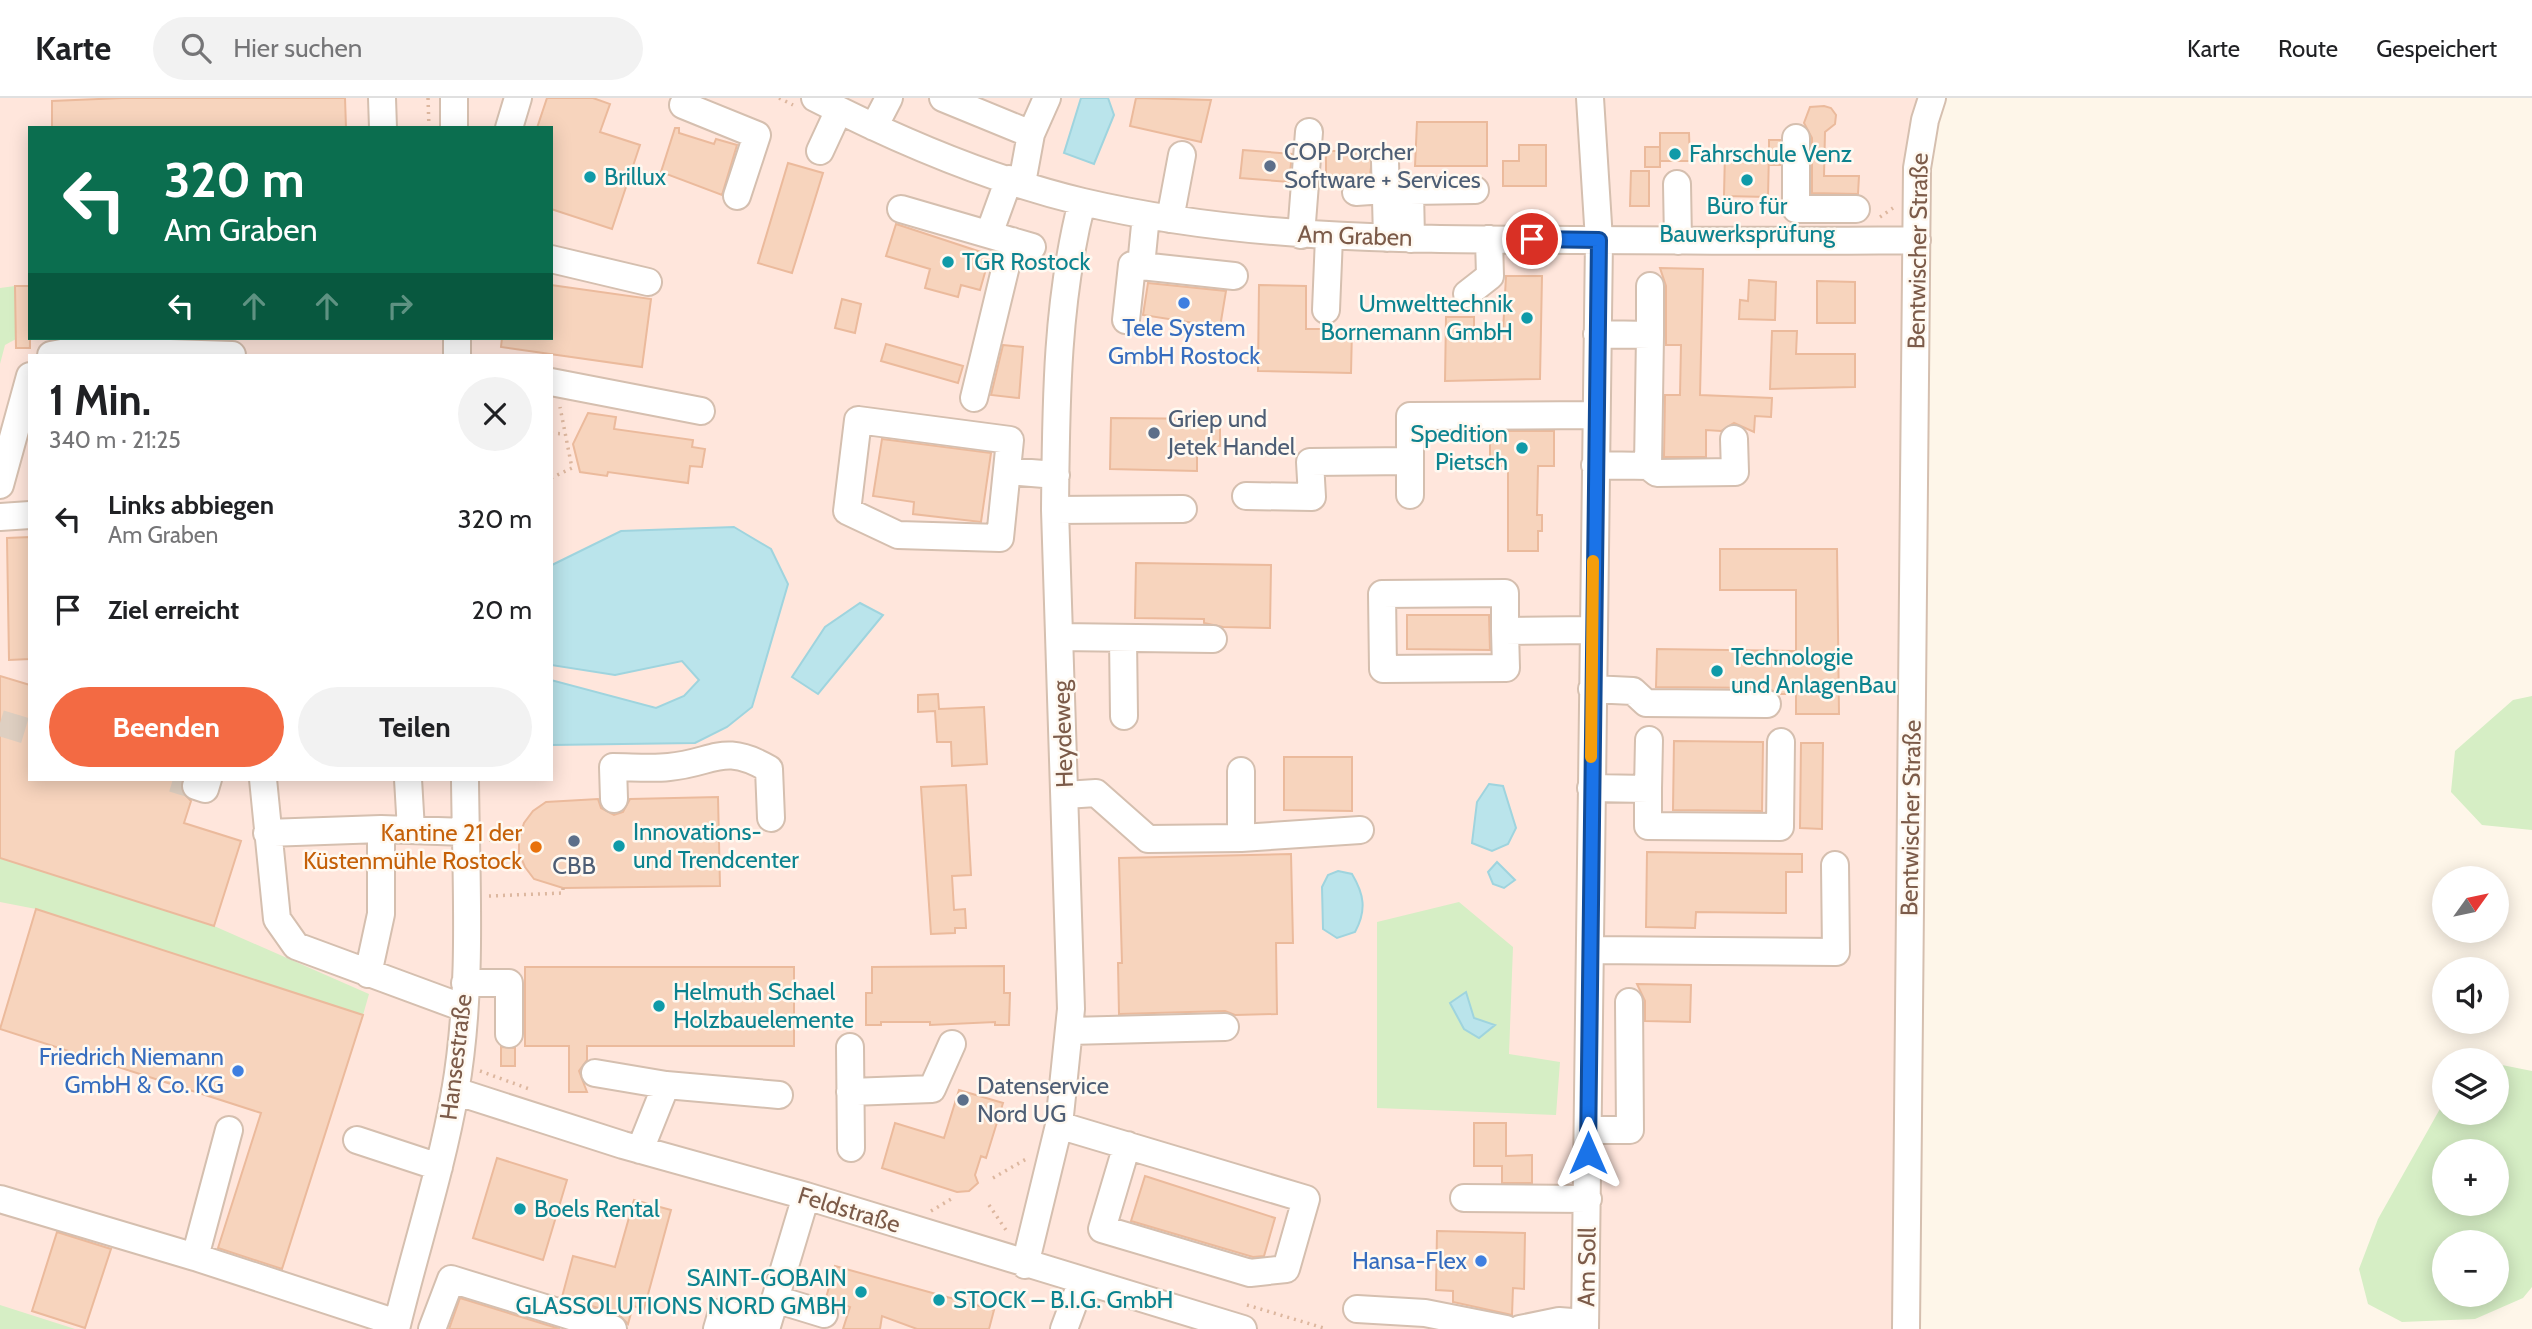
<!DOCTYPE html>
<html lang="de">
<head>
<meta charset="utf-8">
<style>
  body { margin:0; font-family:Cabin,sans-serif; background:#f2f2f2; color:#202124; height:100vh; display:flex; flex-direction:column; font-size:26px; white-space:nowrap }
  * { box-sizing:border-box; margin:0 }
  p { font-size:23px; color:#757577 }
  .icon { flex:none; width:38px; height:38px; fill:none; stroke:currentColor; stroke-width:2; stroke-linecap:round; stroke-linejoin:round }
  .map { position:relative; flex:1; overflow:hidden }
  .panel { position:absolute; left:28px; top:256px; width:525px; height:427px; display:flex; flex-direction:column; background:#fff; border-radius:0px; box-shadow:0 4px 18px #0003 }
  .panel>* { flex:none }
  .banner { position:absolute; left:28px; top:28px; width:525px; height:214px; border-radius:0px; box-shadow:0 4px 18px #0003; background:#0b6e4f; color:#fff; overflow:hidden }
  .needle { width:46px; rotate:57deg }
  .controls { position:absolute; left:2432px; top:768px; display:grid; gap:14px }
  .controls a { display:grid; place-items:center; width:77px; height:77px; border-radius:50%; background:#fff; box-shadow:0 4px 18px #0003; font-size:35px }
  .pin { position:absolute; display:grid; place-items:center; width:60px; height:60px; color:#fff; margin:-30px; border:4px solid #fff; border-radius:50%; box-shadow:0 2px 7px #0007 }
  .me { position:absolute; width:77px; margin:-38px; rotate:0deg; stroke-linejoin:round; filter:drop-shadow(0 0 5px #0008) }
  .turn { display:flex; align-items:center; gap:24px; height:147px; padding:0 21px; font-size:32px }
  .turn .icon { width:91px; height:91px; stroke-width:2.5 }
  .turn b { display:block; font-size:49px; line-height:60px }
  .lanes { display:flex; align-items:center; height:66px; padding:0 21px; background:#0003; justify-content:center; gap:35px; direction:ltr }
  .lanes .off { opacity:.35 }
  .round { display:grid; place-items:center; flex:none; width:74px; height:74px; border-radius:37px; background:#f2f2f2 }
  .overview { display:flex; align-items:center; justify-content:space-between; height:119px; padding:0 21px }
  h1 { font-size:42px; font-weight:700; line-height:52px }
  .button { display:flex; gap:14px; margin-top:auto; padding:14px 21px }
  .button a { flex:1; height:80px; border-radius:42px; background:#f36a43; color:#fff; font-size:28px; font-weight:700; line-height:80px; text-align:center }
  .button a+a { background:#f2f2f2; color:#202124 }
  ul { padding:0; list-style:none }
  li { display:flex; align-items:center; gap:21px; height:91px; padding:0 21px }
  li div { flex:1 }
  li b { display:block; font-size:26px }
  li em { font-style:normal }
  header { display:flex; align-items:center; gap:42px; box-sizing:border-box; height:98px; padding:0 35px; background:#fff; border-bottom:2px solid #e0e0e0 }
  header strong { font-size:33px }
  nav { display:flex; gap:38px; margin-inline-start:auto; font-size:24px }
  .search { width:490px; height:63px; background:#f2f2f2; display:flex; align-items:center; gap:18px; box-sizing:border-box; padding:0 24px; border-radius:38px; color:#757577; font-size:26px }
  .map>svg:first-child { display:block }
</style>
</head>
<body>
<header>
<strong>Karte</strong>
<div class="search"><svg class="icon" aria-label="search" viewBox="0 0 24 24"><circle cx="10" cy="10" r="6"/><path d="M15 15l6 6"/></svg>Hier suchen</div>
<nav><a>Karte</a><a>Route</a><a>Gespeichert</a></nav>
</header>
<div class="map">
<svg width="2532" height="1231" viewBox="0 0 2532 1231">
  <rect width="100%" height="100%" fill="#fef6e9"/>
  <path fill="#ffe6dc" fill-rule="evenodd" d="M0 0H1924L1898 1231H0ZM30 30H551V240H30ZM30 257H551V681H30Z"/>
  <path fill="#d6eec5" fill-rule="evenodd" d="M15 188 16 241 5 247 0 266V190Z
    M2532 598V732L2482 727 2451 694 2455 653 2513 602Z
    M0 760 214 828 369 896 363 917 36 811 0 804Z
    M1459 804 1513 849 1509 956 1560 964 1556 1017 1377 1010V824Z
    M2497 966 2532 973V1189L2523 1200 2475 1221 2402 1224 2368 1206 2359 1171 2378 1121 2445 1002V1015H2497ZM2445 1054H2497V1106H2445ZM2497 1144V1197H2445V1144Z
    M0 1207 75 1231H0Z"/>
  <path fill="#bae4eb" stroke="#9fd4de" stroke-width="2" d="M1081 0H1108L1114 17 1094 66 1064 55Z
    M734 429 771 451 788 486 752 609 727 629 695 645 551 647V582L656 610 684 598 699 582 682 563 615 577 551 567 552 467 621 433Z
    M860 505 883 517 818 596 792 579 825 529Z
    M1489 686 1503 688 1516 730 1508 746 1492 753 1472 745 1477 704Z
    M1497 764 1515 782 1504 790 1493 786 1488 774Z
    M1338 773 1352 776C1364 796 1367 812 1355 834L1337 840 1323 831 1322 789 1328 777Z
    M1466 894 1474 920 1495 927 1479 940 1464 931 1450 905Z"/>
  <path fill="#f7d4bd" stroke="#ebba9c" stroke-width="2" d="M122 0H345L346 30H52V3Z
    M547 0H593L610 6 600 34 640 47 612 131 551 111V30H537Z
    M1136 0 1211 2 1201 44 1130 28Z
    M1824 8 1831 10 1836 17 1835 26 1825 34 1824 78H1859L1858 96 1812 95V40L1804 25 1810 9Z
    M1417 24H1487V68H1415Z
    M675 30H679V35L714 46 716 41 737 47 722 97 661 74Z
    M1660 35H1689L1690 63H1660Z
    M1769 42H1780V67H1769Z
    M1519 47H1546V88H1503V63H1519Z
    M1645 49H1660V69H1645Z
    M1243 52 1292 56 1289 84 1240 80Z
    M1326 53H1373L1370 77 1326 82Z
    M1725 53 1769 54 1768 99 1724 98Z
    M788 65 823 75 792 175 758 165Z
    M1631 73H1649V108H1630Z
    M896 126 990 157 980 192 961 187 958 199 925 190 930 171 886 158Z
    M1660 170 1703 171 1700 297 1772 300 1771 319 1755 318 1754 334 1734 325 1721 333 1706 332V359H1664L1665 297H1680L1681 247H1666V188Z
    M1506 178H1542L1540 281 1445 283 1446 219H1474V234H1503Z
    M1749 182 1776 184 1775 222 1739 221 1740 202 1748 203Z
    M1817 183 1855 184V225H1817Z
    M1148 185 1226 193 1220 229 1143 217Z
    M551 187 651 201 642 269 501 249 502 240H551Z
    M1259 187 1306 188V231H1352L1351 275 1258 273Z
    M15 188H30V250H16Z
    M842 201 861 206 855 235 835 230Z
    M1772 233H1797L1796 256H1855V289L1770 291Z
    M886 246 963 268 958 285 881 263Z
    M1003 247 1023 249 1019 300 991 297Z
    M588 315 616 319 614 331 693 342 692 349 705 351 702 369 690 368 688 385 608 374 607 378 580 374 573 346Z
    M1111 320 1220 321V348H1197V373L1110 371Z
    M1490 333H1554V368H1538L1537 417H1542V433H1538V453H1508V368H1490Z
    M882 341 991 355 981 424 913 416 914 404 873 398Z
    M30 439V561L9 562 7 440Z
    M1720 451H1837L1839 616H1796V596H1778L1768 590 1656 589 1657 551 1796 553V492H1720Z
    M1136 465 1271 467 1270 530 1223 529 1204 525V521L1135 520Z
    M1407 517H1489L1490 552 1407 551Z
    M0 578 30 587V681H182L181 692 191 703 184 725 241 743 214 828 0 760Z
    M938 596 939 611 984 609 987 666 952 668 951 644H937L935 613 918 614V597Z
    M1674 643 1763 644 1762 713 1673 712Z
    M1801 645H1823L1822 731 1800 730Z
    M1284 659H1352V713L1284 712Z
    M966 687 971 777 952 778 954 812 965 811 966 830H955V835L931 836 921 689Z
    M718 699 720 788 563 790 534 781 525 769 519 755V741L524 725 533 713 546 704 598 701 601 710 614 717 623 714 630 701Z
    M1647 754 1802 756V774H1786V815L1696 814 1695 830 1646 829Z
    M1291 756 1293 845H1276L1277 916 1235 917 1225 913 1119 916 1118 865H1122L1119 760Z
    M36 811 363 917 282 1171 218 1150 261 1015 0 931Z
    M1004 868V895H1010L1009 927H995V924L930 927V924H881V927H866V895H872V869Z
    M525 869H794V948H587V962L579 973 587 994H569V948H525Z
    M1637 886 1691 887 1690 924 1645 923V903Z
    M501 949 515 950V968H501Z
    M959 992 1003 1005 986 1060 981 1058 975 1077 978 1085 969 1093 957 1094 882 1070 895 1025 944 1040Z
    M1474 1025H1506V1058L1532 1057V1085H1502V1068H1474Z
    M497 1060 567 1082 543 1162 473 1140Z
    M1145 1078 1275 1120 1264 1158 1253 1159 1131 1123Z
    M634 1102 671 1112 644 1211 633 1208 628 1226 618 1216 562 1199 573 1158 615 1169Z
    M1437 1133 1525 1135 1524 1191 1513 1190 1512 1217 1453 1204V1193L1436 1192Z
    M57 1134 111 1151 85 1230 32 1213Z
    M835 1168 994 1212 989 1231H917L882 1218 880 1231H843L850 1209 826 1200Z
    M460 1200 560 1231H449Z"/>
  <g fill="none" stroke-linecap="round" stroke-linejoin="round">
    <path stroke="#decfc1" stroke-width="26" stroke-dasharray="26 13" stroke-linecap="butt" d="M0 625 30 634
      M173 681 196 688"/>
    <g stroke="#d5bfaf" stroke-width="30">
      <path id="minor" d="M382 0 383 30
        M454 0V30
        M815 0C899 43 991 82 1083 104 1245 142 1408 141 1572 142 1687 142 1802 144 1917 142
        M943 0 1031 36
        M683 7 757 37 737 98
        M874 29 889 0
        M509 30 518 0
        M1796 40V111H1856
        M820 53 839 12
        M1385 63 1387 140
        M1022 85 1031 36 1047 0
        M1677 86 1678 143
        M1356 94 1385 92
        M901 111 1032 149
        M1170 121 1182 57
        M989 136 1009 81
        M1301 137 1309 34
        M1411 141 1410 93 1475 92
        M551 161 648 184
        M1141 168 1234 178
        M1467 196 1490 178 1489 141
        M1326 212 1329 139
        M1126 222 1132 167 1141 168 1146 117
        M1597 236 1650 237V188
        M457 240V257
        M51 257 77 252 232 257
        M551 284 701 313
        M974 300 1012 143
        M858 322 1010 342 1000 440 898 437 847 413Z
        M1595 367 1648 368 1650 237
        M1648 368 1657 375 1735 374 1734 341
        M1007 373 1056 377
        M0 387 30 278
        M1410 397V318L1596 317
        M1246 398 1312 399 1310 364 1410 363
        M1055 412 1183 411
        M0 419 30 417
        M1505 533 1506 570 1383 571 1382 496 1505 495V533L1592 532
        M1060 539 1213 541
        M1123 540 1124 618
        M1592 591 1633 593 1646 605 1767 606
        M263 681 277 821 296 848 464 910
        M408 681 411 732
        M196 688 205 691 208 681
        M1591 690 1648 691V728L1780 729 1781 644
        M1648 691 1649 642
        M1065 697 1096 695 1148 741 1241 740V673
        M614 701 613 669C631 669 651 671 669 669 714 665 723 644 769 671L771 720
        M267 735 381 731 466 734
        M1241 740 1360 732
        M1590 852 1836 854 1835 767
        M368 876 381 816V731
        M465 885H509V936
        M1069 933 1225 929
        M850 949 851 1050
        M595 975 666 987 779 997
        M455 993 623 1047 806 1098 1243 1231
        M850 994 932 991 952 946
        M1059 1027 1075 1032 1306 1101 1286 1171 1250 1175 1102 1131 1127 1047
        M229 1032 195 1159 397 1225
        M1588 1032H1630L1629 904
        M357 1042 439 1069
        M640 1052 666 987
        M1464 1100 1588 1101
        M0 1101 195 1159
        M1025 1167 1059 1027 1071 911 1055 412C1056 308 1056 205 1082 104
        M775 1201 824 1216
        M1357 1211 1425 1215 1506 1231
        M396 1231C415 1152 441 1074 455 994 473 891 466 785 465 681
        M432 1231 451 1181 613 1231
        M717 1231 722 1214 767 1228 806 1098
        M1064 1231 1082 1183
        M1520 1231 1559 1223 1585 1225
        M1585 1231 1599 142 1590 0
        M1906 1231 1917 70 1925 22 1932 0"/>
    </g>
    <path stroke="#ddb79f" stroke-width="3.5" stroke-dasharray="2 5" stroke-linecap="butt" d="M428 0 429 30
      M779 0 793 7
      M1880 119 1893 110
      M551 335 565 336
      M551 380 572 370 560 309
      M489 742 519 741
      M489 798 563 795V790
      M480 973 532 992
      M993 1080 1028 1060
      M989 1107 1008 1135
      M931 1113 953 1100
      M1247 1207 1327 1231"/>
    <use href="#minor" stroke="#fff" stroke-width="26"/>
  </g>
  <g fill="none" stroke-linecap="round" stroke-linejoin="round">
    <g stroke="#114b97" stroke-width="18">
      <path id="route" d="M1532 141 1599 142 1588 1055"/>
    </g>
    <use href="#route" stroke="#1a73e8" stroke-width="12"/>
    <path stroke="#f59e0b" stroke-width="12" d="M1591 659 1593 463"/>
  </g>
  <g fill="#0f9aa8" stroke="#fff9f1" stroke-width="2.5">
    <circle cx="1675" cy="56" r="7"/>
    <circle cx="590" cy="79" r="7"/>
    <circle cx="1747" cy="82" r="7"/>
    <circle cx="948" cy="164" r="7"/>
    <circle cx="1527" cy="220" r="7"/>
    <circle cx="1522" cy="350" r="7"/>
    <circle cx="1717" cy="573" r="7"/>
    <circle cx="619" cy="748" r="7"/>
    <circle cx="659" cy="908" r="7"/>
    <circle cx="520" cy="1111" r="7"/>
    <circle cx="861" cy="1194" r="7"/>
    <circle cx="939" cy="1202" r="7"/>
  </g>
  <g fill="#5c6f8a" stroke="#fff9f1" stroke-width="2.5">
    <circle cx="1270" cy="68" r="7"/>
    <circle cx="1154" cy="335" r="7"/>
    <circle cx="574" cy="743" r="7"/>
    <circle cx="963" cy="1002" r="7"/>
  </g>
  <g fill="#3f7fe0" stroke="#fff9f1" stroke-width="2.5">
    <circle cx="1184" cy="205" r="7"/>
    <circle cx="238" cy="973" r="7"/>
    <circle cx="1481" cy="1163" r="7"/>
  </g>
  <circle fill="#e8710a" stroke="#fff9f1" stroke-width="2.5" cx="536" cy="749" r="7"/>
  <g text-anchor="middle" stroke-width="5" stroke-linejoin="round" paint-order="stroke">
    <g font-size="24" fill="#4e5e75" stroke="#fff9f1" text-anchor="start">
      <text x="1284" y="62">COP Porcher<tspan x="1284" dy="28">Software + Services</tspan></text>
      <text x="1168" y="329">Griep und<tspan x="1168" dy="28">Jetek Handel</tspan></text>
      <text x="574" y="776" text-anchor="middle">CBB</text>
      <text x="977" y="996">Datenservice<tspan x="977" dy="28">Nord UG</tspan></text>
    </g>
    <g font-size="24" fill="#0d838f" stroke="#fff9f1" text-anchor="start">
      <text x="1689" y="64">Fahrschule Venz</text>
      <text x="604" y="87">Brillux</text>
      <text x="1747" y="116" text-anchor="middle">Büro für<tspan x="1747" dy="28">Bauwerksprüfung</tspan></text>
      <text x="962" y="172">TGR Rostock</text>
      <text x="1513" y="214" text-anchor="end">Umwelttechnik<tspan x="1513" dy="28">Bornemann GmbH</tspan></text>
      <text x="1508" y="344" text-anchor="end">Spedition<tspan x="1508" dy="28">Pietsch</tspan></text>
      <text x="1731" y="567">Technologie<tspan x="1731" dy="28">und AnlagenBau</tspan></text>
      <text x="633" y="742">Innovations-<tspan x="633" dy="28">und Trendcenter</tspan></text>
      <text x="673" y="902">Helmuth Schael<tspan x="673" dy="28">Holzbauelemente</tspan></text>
      <text x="534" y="1119">Boels Rental</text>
      <text x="847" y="1188" text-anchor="end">SAINT-GOBAIN<tspan x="847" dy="28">GLASSOLUTIONS NORD GMBH</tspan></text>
      <text x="953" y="1210">STOCK – B.I.G. GmbH</text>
    </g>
    <g font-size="24" fill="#7c5b49" stroke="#fff9f1">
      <text transform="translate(1355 138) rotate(2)" y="8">Am Graben</text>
      <text transform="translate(1918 153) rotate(-89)" y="8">Bentwischer Straße</text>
      <text transform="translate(1063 636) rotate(-92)" y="8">Heydeweg</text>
      <text transform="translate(1911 720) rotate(-89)" y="8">Bentwischer Straße</text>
      <text transform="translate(456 959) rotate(-83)" y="8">Hansestraße</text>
      <text transform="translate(849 1112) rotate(17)" y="8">Feldstraße</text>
      <text transform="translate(1587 1169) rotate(-89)" y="8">Am Soll</text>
    </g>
    <g font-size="24" fill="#366cbe" stroke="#fff9f1" text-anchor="end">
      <text x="1184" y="238" text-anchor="middle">Tele System<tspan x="1184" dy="28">GmbH Rostock</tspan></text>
      <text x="224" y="967">Friedrich Niemann<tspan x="224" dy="28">GmbH &amp; Co. KG</tspan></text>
      <text x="1467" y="1171">Hansa-Flex</text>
    </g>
    <g font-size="24" fill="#c56008" stroke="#fff9f1" text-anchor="end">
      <text x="522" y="743">Kantine 21 der<tspan x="522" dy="28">Küstenmühle Rostock</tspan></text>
    </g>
  </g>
</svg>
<div class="controls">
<a><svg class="needle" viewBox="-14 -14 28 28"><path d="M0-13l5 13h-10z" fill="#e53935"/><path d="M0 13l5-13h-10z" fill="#757577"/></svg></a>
<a><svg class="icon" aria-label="sound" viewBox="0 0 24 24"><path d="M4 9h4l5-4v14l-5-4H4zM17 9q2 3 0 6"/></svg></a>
<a><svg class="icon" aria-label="layers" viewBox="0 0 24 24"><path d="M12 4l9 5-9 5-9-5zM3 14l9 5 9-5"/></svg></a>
<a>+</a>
<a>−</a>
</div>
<div class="pin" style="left:1532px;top:141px;background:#d93025"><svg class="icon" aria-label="arrive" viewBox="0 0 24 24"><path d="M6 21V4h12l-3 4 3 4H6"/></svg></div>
<svg class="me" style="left:1588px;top:1055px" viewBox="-20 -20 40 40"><path d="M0-17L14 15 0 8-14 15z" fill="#1a73e8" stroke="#fff" stroke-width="4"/></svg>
<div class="banner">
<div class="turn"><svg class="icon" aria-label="left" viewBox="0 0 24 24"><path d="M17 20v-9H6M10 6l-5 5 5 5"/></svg><div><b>320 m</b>Am Graben</div></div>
<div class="lanes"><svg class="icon" aria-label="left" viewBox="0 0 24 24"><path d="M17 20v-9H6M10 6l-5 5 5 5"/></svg><svg class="icon off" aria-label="ahead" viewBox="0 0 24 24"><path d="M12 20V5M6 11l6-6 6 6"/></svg><svg class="icon off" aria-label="ahead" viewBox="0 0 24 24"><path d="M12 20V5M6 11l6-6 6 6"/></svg><svg class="icon off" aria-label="right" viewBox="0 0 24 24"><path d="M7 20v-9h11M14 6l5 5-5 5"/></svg></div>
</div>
<section class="panel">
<div class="overview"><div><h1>1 Min.</h1><p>340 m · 21:25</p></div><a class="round"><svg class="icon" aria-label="close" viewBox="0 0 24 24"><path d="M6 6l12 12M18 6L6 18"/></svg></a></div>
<ul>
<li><svg class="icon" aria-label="left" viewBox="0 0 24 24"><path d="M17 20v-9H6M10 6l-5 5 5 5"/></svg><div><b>Links abbiegen</b><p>Am Graben</p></div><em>320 m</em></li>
<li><svg class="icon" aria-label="arrive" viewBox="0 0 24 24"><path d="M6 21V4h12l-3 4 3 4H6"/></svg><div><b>Ziel erreicht</b></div><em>20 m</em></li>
</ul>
<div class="button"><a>Beenden</a><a>Teilen</a></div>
</section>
</div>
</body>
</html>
